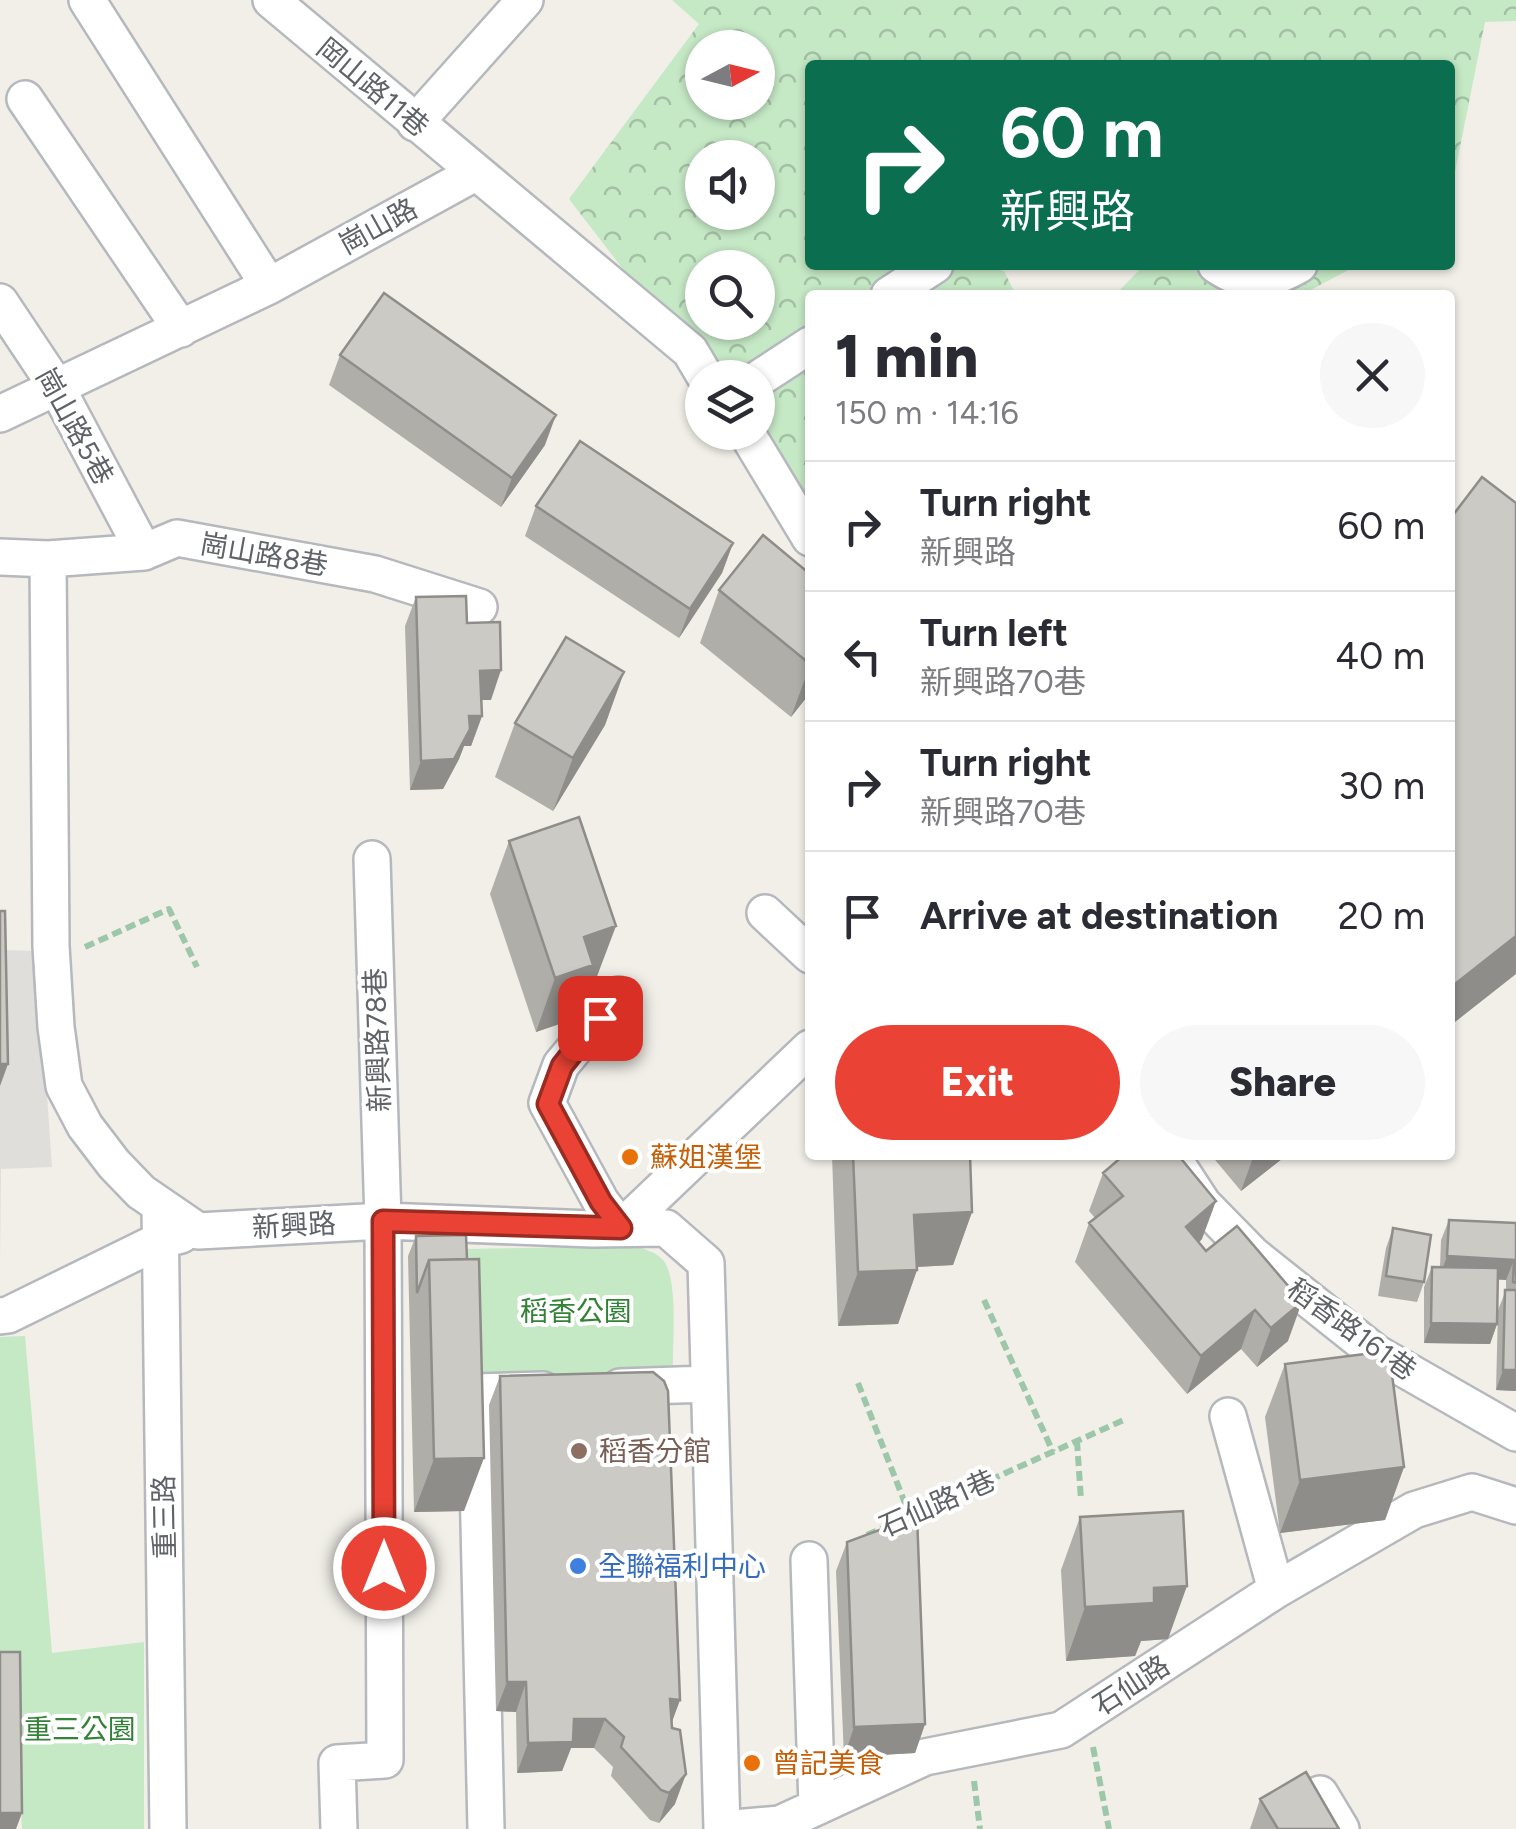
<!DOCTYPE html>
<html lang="en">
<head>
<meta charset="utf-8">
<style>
  body { margin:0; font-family:Figtree,"Noto Sans TC",sans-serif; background:#f7f7f7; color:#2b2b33; height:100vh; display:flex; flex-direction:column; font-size:38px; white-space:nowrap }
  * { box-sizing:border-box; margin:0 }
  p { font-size:32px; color:#7c7c81 }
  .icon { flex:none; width:55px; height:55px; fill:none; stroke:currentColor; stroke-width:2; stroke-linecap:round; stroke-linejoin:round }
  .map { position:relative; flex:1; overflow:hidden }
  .side { position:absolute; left:805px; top:290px; width:650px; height:870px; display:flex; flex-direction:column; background:#fff; border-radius:10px; box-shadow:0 2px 8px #0004 }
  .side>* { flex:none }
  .hud { position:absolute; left:805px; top:60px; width:650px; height:210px; border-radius:10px; box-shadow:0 2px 8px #0004; background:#0b6e4f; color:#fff; overflow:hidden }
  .needle { width:65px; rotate:83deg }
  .fabs { position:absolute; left:685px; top:30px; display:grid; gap:20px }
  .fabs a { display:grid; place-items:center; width:90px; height:90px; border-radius:50%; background:#fff; box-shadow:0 2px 8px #0004; font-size:50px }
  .pin { position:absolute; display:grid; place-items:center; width:85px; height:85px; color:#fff; margin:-42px; border-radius:20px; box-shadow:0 5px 15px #0006 }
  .me { position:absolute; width:110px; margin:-55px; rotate:0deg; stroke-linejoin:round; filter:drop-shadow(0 0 8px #0008) }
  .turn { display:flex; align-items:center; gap:35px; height:210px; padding:0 30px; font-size:45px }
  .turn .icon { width:130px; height:130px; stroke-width:2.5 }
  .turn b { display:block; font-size:70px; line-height:85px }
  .round { display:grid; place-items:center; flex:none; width:105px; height:105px; border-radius:52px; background:#f7f7f7 }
  .head { display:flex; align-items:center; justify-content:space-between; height:170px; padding:0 30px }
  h1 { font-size:60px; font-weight:800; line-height:75px }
  .action { display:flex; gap:20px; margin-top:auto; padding:20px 30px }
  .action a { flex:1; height:115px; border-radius:60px; background:#ea4335; color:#fff; font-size:40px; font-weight:800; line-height:115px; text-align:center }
  .action a+a { background:#f7f7f7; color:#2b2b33 }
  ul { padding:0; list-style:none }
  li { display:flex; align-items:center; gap:30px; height:130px; padding:0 30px; border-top:2px solid #e1e1e2 }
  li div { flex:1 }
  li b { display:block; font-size:38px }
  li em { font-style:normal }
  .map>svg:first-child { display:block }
</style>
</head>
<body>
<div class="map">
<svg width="1516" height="1829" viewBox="0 0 1516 1829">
  <defs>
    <pattern id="forest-crowns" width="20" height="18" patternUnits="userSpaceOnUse" patternTransform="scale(2.5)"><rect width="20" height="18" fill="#c5e8c5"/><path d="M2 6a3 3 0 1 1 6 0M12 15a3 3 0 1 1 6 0" fill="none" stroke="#a3c0a4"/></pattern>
  </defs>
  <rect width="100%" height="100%" fill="#f1efe8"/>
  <path fill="#e0deda" d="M0 950 37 951 52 1167 1 1169 0 1266Z"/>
  <path fill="url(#forest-crowns)" fill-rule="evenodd" d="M672 0H1516V21L1485 22 1450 197V65H1332L1311 60 1305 65H810V265H981L1004 271 1016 295H810V513L758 432V378L706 377 569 199 699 24ZM702 48H758V102H702ZM702 158H758V212H702ZM702 268H758V322H702Z
    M1144 265H1358L1301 295H1115Z"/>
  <path fill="#c5e8c5" d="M635 1246C644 1249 656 1252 663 1260 679 1279 672 1345 673 1370L464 1378 462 1249Z
    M25 1336 52 1653 144 1642V1829H22L14 1673H0V1337Z"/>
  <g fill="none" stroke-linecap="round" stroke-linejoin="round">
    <g stroke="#b5b8bc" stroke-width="40">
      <path id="minor" d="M87 0 269 286
        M271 0 690 351 706 378
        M25 99 181 329
        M415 123 525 0
        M1216 265C1246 286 1270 282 1299 265
        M889 295 935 265
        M0 302 56 386 144 552
        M758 379 810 345
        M0 414 269 286 475 173
        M746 432 810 538
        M0 557 48 559 144 552 177 538 375 574 479 607
        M48 559 51 946 56 1027 64 1086 85 1126 114 1164 141 1192 198 1231 383 1221 592 1229 666 1228 706 1263 722 1829 780 1824 925 1757 1061 1730 1276 1590 1414 1510 1472 1492 1516 1506
        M765 913 810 955
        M619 995 561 1065 547 1103 601 1202 621 1228 810 1048
        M1171 1155 1203 1204 1253 1255 1376 1353 1516 1433
        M160 1205 168 1829
        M0 1316 8 1315 161 1240 181 1235
        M620 1387 707 1384
        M1228 1416 1276 1590
        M809 1560 817 1807
        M1320 1794 1341 1829
        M339 1829 337 1763 385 1760 383 1221 372 859
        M486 1829 476 1392 543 1390"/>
    </g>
    <path stroke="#9cc7a9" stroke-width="6" stroke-dasharray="10 5" stroke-linecap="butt" d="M85 947 169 909 197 967
      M984 1300 1053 1452
      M858 1383 912 1521
      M1077 1441 1081 1500
      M867 1535 1126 1419
      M1093 1747 1109 1829
      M974 1781 980 1829"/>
    <use href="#minor" stroke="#fff" stroke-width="35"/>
  </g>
  <path fill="#afaea9" d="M340 355 545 445 501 507 329 385Z
    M536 506 733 543 722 573 679 638 525 536Z
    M810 574V693L791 717 700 643 719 590Z
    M416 597 467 623 491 700H481L482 716 471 746H464L459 759 443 789 410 790 405 626Z
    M624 672 605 725 553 811 495 777 515 723Z
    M810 708V729L805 720Z
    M509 841 596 979 587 982 574 1019 536 1032 490 894Z
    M832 1155H970L972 1212 953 1265 917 1267V1270L898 1324 838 1326Z
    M1211 1155H1287L1241 1191Z
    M1103 1173 1202 1239 1199 1243 1288 1341 1257 1367 1241 1349 1187 1394 1075 1262 1089 1223 1095 1218 1089 1211Z
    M1449 1220 1516 1223V1391L1496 1390 1498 1310 1506 1290V1280L1498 1279 1497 1324 1490 1344 1424 1343V1287L1432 1267H1440L1441 1240Z
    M1393 1228 1424 1282 1417 1302 1378 1296 1386 1248Z
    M466 1235 464 1511 414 1512 408 1256 416 1236Z
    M1285 1364 1404 1467 1385 1520 1280 1533 1265 1417Z
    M500 1376 680 1700 671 1723 675 1804 659 1823 650 1820 611 1776 613 1767 594 1748H571L562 1771 517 1773 516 1712 496 1711 489 1405Z
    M1080 1517 1168 1639 1141 1641 1135 1656 1066 1661 1061 1570Z
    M847 1542 925 1724 915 1753 844 1757 836 1571Z
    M1260 1799 1339 1829H1250Z"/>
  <path fill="#8f8d8a" d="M556 415 545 445 501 507 512 478Z
    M733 543 722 573 679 638 690 609Z
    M810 665V693L791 717Z
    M501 670 491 700H469L480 671Z
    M624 672 605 725 553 811 573 758Z
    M469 716H482L471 746H464L459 759 443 789 410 790 421 761Z
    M616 926 596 979 587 982 574 1019 536 1032 555 978 584 937Z
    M1516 936V974L1450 1026V988Z
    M0 1064H8L0 1086Z
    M1254 1155H1287L1241 1191Z
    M1216 1201 1202 1239 1172 1265 1186 1227Z
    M972 1212 953 1265 895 1268 914 1215Z
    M1447 1256 1514 1260 1506 1280 1440 1276Z
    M917 1270 898 1324 838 1326 858 1272Z
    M1302 1302 1288 1341 1257 1367 1271 1328Z
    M1255 1310 1241 1349 1187 1394 1201 1356Z
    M1431 1323 1497 1324 1490 1344 1424 1343Z
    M1503 1370H1516V1391L1496 1390Z
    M484 1458 464 1511 414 1512 434 1459Z
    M1404 1467 1385 1520 1280 1533 1300 1480Z
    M1187 1586 1168 1639 1141 1641 1135 1656 1066 1661 1085 1607 1154 1588Z
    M507 1682H526L516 1712 496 1711Z
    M670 1699 680 1700 669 1730Z
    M574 1719H605L594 1748H571L562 1771 517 1773 528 1743Z
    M925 1724 915 1753 844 1757 854 1727Z
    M686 1774 675 1804 659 1823 669 1793Z
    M0 1813H22L16 1829H0Z"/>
  <path fill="#cccac5" stroke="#8f8d8a" stroke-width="2.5" d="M384 293 556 415 512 478 340 355Z
    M580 441 733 543 690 609 536 506Z
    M1482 477 1516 503V936L1450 988V519Z
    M763 535 810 574V664L719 590Z
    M466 596 467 623 500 622 501 670 480 671 482 716H469L470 729 454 759 421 761 416 597Z
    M566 637 624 672 573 758 515 723Z
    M579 817 616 926 584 937 593 965 555 978 509 841Z
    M0 911H5L8 1064H0Z
    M853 1155H970L972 1212 914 1215 917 1270 858 1272Z
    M1124 1155H1178L1216 1201 1186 1227 1206 1251 1237 1226 1302 1302 1271 1328 1255 1310 1201 1356 1089 1223 1123 1196 1103 1173Z
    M1449 1220 1516 1223V1283L1513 1282 1514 1260 1447 1256Z
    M1393 1228 1431 1235 1424 1282 1386 1276Z
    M466 1235 467 1259 429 1260 417 1293 416 1236Z
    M479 1259 484 1458 434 1459 429 1260Z
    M1432 1267 1498 1268 1497 1324 1431 1323Z
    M1505 1290H1516V1370H1503Z
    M1389 1351 1404 1467 1300 1480 1285 1364Z
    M653 1372 664 1381 668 1391 680 1700 670 1699 672 1728 680 1730 686 1774 669 1793 661 1790 621 1747 624 1737 605 1719H574L573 1742 528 1743 526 1682H507L500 1376Z
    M1183 1511 1187 1586 1154 1588V1603L1085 1607 1080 1517Z
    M917 1516 925 1724 854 1727 847 1542Z
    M0 1652H20L22 1813H0Z
    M1306 1772 1339 1829H1278L1260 1799Z"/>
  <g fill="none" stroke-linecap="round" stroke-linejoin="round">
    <g stroke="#982c22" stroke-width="25">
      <path id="route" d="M384 1568 383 1221 621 1228 601 1202 548 1104 562 1066 600 1018"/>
    </g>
    <use href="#route" stroke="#ea4335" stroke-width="18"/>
  </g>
  <g fill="#e8710a" stroke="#fff" stroke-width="4">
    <circle cx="630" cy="1157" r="10"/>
    <circle cx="752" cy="1763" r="10"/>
  </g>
  <circle fill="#8d6e63" stroke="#fff" stroke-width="4" cx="579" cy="1451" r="10"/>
  <circle fill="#3f7fe0" stroke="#fff" stroke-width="4" cx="578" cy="1566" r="10"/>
  <g text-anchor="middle" stroke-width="8" stroke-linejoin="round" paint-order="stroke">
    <g font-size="28" fill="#5f6368" stroke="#fff">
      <text transform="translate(373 87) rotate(40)" y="10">岡山路11巷</text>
      <text transform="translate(378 226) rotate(-29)" y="10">崗山路</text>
      <text transform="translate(75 426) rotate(61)" y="10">崗山路5巷</text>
      <text transform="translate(264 554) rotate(10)" y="10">崗山路8巷</text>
      <text transform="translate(377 1040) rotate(-92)" y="10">新興路78巷</text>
      <text transform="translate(294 1225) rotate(-3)" y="10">新興路</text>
      <text transform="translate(1352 1329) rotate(36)" y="10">稻香路161巷</text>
      <text transform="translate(937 1503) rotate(-24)" y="10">石仙路1巷</text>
      <text transform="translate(164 1517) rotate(-91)" y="10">重三路</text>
      <text transform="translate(1131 1685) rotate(-33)" y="10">石仙路</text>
    </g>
    <g font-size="28" fill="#c56008" stroke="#fff" text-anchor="start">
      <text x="650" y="1167">蘇姐漢堡</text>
      <text x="772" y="1773">曾記美食</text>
    </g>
    <g font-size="28" fill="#348238" stroke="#fff">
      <text x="576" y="1321">稻香公園</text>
      <text x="80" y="1739">重三公園</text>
    </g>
    <g font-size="28" fill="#785e54" stroke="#fff" text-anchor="start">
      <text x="599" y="1461">稻香分館</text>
    </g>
    <g font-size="28" fill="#366cbe" stroke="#fff" text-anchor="start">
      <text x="598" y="1576">全聯福利中心</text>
    </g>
  </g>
</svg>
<div class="fabs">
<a><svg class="needle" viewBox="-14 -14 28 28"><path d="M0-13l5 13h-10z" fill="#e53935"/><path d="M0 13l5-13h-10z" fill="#7c7c81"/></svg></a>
<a><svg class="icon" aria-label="sound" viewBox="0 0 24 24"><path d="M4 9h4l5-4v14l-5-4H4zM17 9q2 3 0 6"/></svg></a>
<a><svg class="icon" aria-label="search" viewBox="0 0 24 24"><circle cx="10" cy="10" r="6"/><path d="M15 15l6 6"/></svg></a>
<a><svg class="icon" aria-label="layers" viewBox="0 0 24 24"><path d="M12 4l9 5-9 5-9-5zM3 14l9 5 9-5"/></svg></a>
</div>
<div class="pin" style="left:600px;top:1018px;background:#d93025"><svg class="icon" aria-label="arrive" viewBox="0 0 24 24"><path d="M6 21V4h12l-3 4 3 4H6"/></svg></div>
<svg class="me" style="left:384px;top:1568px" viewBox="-20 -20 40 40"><circle r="17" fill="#ea4335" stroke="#fff" stroke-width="3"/><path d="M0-11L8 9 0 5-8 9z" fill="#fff"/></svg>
<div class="hud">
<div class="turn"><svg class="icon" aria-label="right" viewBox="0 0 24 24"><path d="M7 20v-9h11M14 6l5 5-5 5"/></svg><div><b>60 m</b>新興路</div></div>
</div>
<section class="side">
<div class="head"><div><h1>1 min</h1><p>150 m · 14:16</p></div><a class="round"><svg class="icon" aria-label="close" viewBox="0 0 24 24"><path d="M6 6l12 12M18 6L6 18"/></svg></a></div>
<ul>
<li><svg class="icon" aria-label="right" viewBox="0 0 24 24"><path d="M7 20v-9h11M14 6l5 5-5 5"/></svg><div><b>Turn right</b><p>新興路</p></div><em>60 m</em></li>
<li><svg class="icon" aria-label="left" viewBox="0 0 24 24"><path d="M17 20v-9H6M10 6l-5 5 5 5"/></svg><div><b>Turn left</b><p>新興路70巷</p></div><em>40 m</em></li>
<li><svg class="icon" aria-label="right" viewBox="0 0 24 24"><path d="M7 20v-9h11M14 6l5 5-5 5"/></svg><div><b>Turn right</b><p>新興路70巷</p></div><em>30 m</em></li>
<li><svg class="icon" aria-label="arrive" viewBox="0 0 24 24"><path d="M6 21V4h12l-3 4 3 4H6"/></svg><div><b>Arrive at destination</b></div><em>20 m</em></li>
</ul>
<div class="action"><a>Exit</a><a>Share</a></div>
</section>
</div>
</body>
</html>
